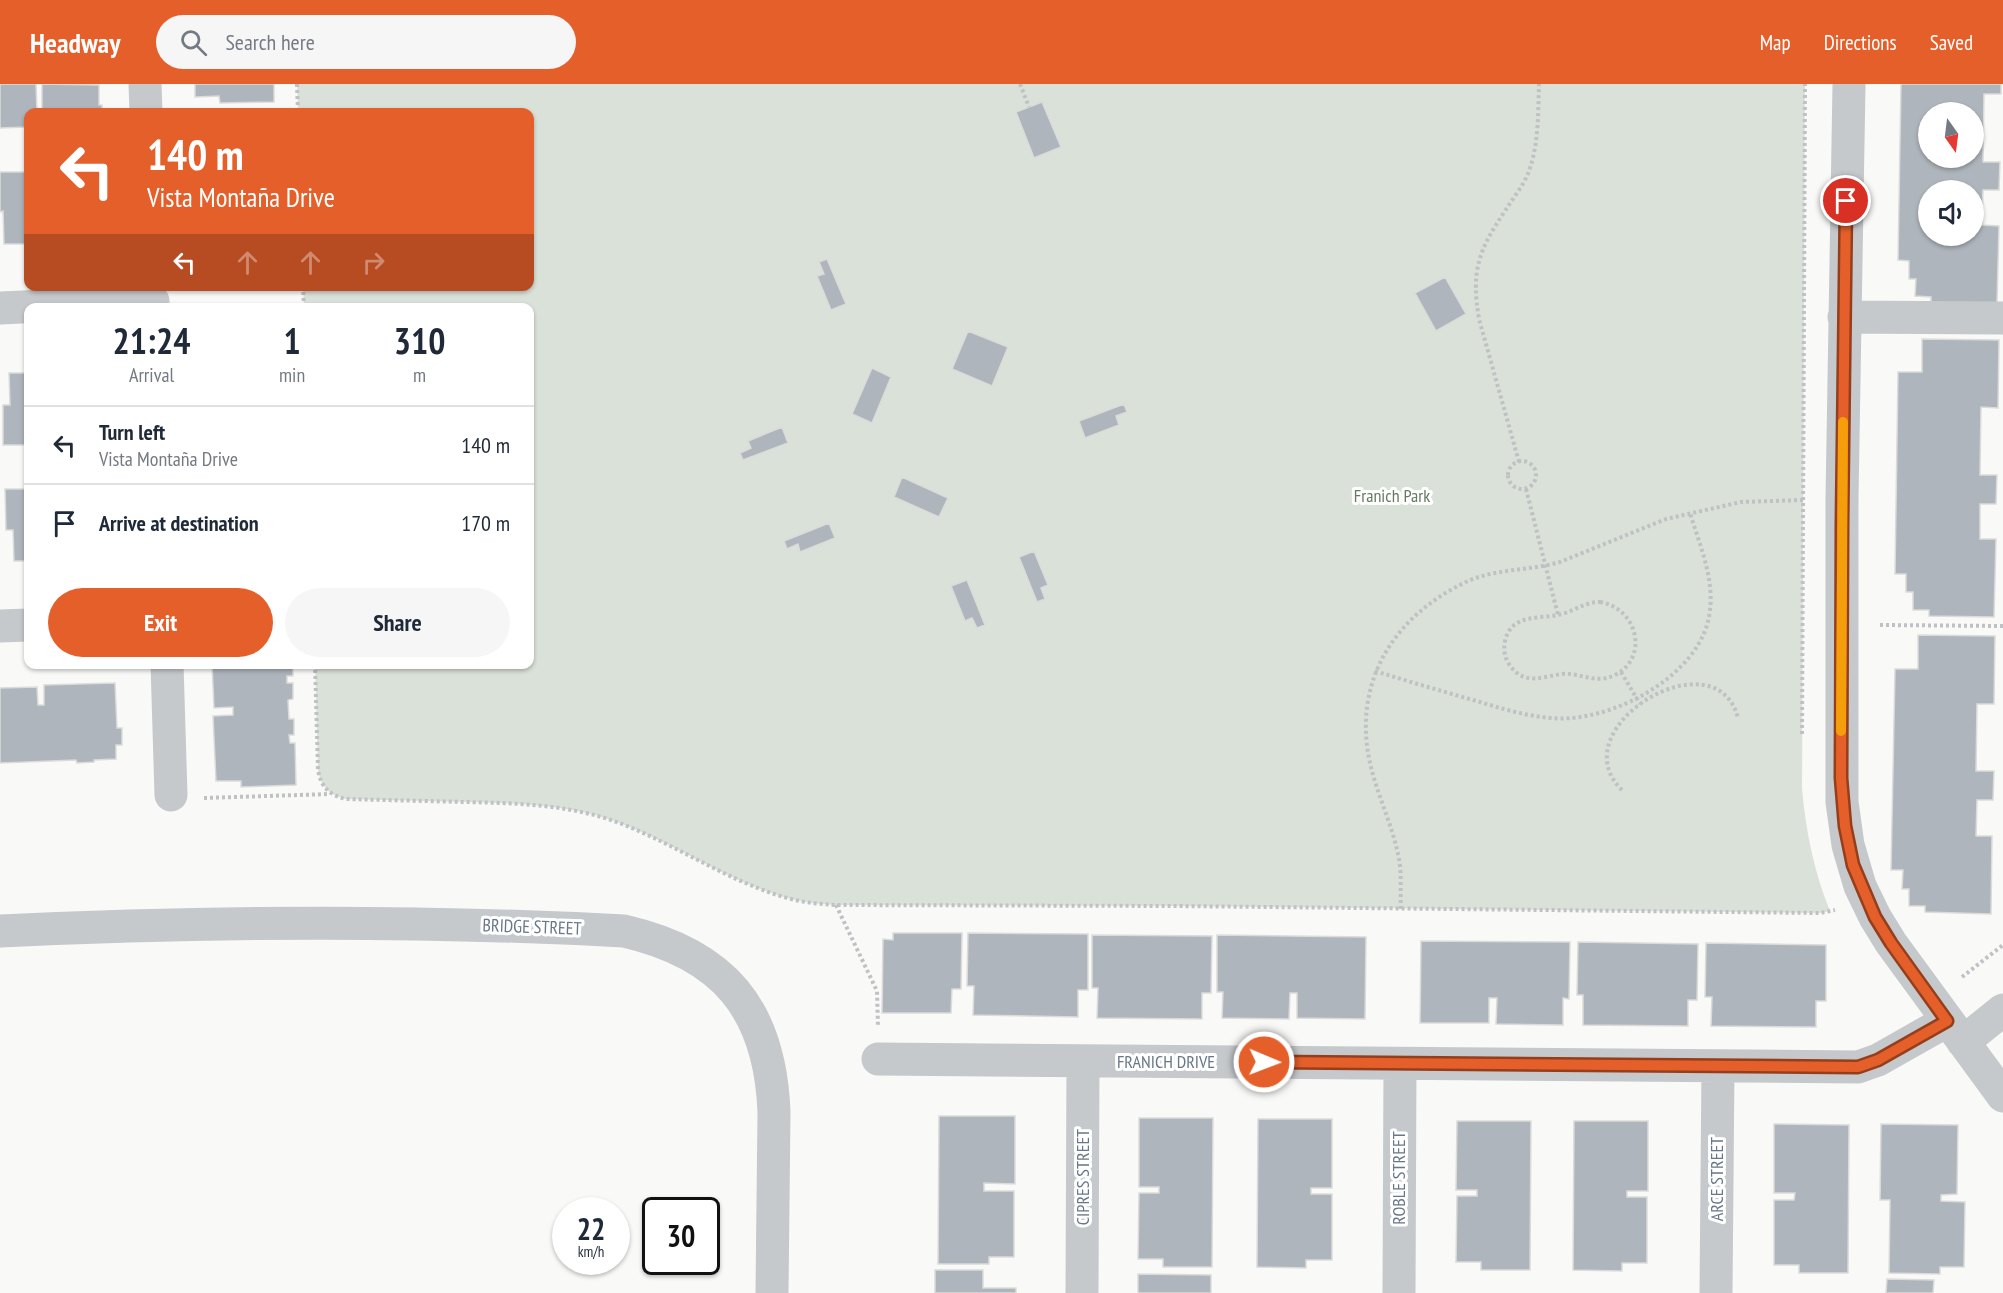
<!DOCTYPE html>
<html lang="en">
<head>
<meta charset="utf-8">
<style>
  body { margin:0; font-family:"PT Sans Narrow",sans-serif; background:#f6f6f7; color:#1f2937; height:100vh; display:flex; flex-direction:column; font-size:22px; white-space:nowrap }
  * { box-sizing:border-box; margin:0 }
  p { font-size:20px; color:#747a83 }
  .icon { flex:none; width:33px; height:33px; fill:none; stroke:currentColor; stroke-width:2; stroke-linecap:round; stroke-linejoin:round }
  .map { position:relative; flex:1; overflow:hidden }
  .side { position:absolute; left:24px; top:219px; width:510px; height:366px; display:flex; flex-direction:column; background:#fff; border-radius:12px; box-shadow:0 2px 4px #0004 }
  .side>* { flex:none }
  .guide { position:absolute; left:24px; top:24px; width:510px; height:183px; border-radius:12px; box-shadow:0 2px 4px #0004; background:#e55f2b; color:#fff; overflow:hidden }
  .needle { width:39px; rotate:166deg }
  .tools { position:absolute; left:1918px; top:18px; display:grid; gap:12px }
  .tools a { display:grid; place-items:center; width:66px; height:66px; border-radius:50%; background:#fff; box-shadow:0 2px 4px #0004; font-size:30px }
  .speed { position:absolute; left:552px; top:1113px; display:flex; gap:12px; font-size:30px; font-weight:700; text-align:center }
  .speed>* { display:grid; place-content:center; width:78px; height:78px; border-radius:50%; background:#fff; box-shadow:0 2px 4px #0004; line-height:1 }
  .speed small { font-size:15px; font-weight:400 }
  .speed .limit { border:3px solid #111; border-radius:9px; background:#fff; color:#111 }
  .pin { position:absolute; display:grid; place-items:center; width:51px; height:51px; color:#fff; margin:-26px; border:3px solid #fff; border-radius:50%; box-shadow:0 2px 6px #0007 }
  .me { position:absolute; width:66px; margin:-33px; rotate:91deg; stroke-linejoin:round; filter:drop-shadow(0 0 4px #0008) }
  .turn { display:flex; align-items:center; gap:21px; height:126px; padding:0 24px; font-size:27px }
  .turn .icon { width:78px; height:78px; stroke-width:2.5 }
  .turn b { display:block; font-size:42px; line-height:51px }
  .lanes { display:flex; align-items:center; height:57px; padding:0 24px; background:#0003; justify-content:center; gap:30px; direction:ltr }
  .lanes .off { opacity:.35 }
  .eta { display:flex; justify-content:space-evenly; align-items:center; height:102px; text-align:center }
  .eta b { font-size:36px; font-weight:700; line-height:42px }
  .action { display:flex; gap:12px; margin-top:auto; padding:12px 24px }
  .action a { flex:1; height:69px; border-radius:36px; background:#e55f2b; color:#fff; font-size:24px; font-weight:700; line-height:69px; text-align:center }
  .action a+a { background:#f6f6f7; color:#1f2937 }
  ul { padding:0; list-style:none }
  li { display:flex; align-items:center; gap:18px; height:78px; padding:0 24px; border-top:2px solid #e0e1e3 }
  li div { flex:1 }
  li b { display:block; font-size:22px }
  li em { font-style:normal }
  header { display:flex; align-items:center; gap:36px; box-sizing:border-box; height:84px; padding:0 30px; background:#e55f2b; color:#fff }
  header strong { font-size:28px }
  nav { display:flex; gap:33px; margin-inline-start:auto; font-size:21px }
  .search { width:420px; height:54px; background:#f6f6f7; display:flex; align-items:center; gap:15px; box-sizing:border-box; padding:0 21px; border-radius:33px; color:#747a83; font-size:22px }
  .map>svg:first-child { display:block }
</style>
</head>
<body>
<header>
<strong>Headway</strong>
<div class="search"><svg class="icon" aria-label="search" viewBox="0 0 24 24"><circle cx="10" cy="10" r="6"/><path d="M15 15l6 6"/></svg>Search here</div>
<nav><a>Map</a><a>Directions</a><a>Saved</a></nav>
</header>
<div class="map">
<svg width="2003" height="1209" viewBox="0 0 2003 1209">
  <rect width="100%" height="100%" fill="#f9f9f7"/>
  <path fill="#dae1d8" d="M297 0H1805L1802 705C1806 748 1814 788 1830 827L1820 829 1174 822 836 821C821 820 806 819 791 815 726 798 671 756 608 735 560 720 513 719 464 718 425 717 385 716 346 715 329 711 321 703 318 686L315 581 530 580V224L304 223 303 203 530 202V28H298Z"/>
  <path fill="#aeb5bc" stroke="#dbdbd9" stroke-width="1.5" fill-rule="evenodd" d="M0 0H36L37 28H28V43L0 44Z
    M42 0 99 1V21H102V28H42Z
    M195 0H274V18L220 19 219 12 195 13Z
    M1901 0H2001V10H1984L1983 78H2000L1999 106H1983L1982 141 1999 142 1997 219H1931V213L1915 212 1916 195H1909V177L1898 176ZM1929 28H1974V74H1929ZM1929 106H1974V152H1929Z
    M1042 18 1061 63 1034 74 1016 28Z
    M274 26V28H218Z
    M0 88H28V160H4L3 127 0 128Z
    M827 175 846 220 831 226 817 192 824 190 819 178Z
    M1445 193 1466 230 1436 247 1415 209Z
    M968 247 1008 263 992 302 952 285Z
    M1922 255 1999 256 1998 324 1981 323 1980 391H1997L1996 420H1980V455H1996L1994 533 1929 532V526H1913V508H1906V490H1895L1898 288H1922Z
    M872 284 891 293 872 339 852 330Z
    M9 289H28V361H3V321H10Z
    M1124 320 1127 328 1116 332 1119 341 1085 354 1079 337Z
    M782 343 788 359 743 376 740 369 751 364 748 357Z
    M902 393 948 414 939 433 894 413Z
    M5 405H28V477H14L13 446H6Z
    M829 439 835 454 800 468 798 460 787 465 784 457Z
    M1034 467 1048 501 1041 504 1045 515 1037 518 1019 473Z
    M967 496 985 541 977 544 972 534 965 537 951 502Z
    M1918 551 1995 552 1994 620H1977L1976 687H1994L1993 716H1977L1976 752H1992L1991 830 1925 828V822H1909V805H1902L1903 786H1891L1895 585H1918Z
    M212 580H293V592H287V599H293V615L288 616 289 635H294V651H289L290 659H295L296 701 241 703V697H216L213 632 233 631V623L214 624Z
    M115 599 117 644H122V661H116V675L94 676V678L77 679 76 676 0 679V604L37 603 38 621H44V601Z
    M893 849H962L961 905H952L951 929H882L883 855 893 856Z
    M968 849 1088 850V906H1078V933L973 931 974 902H967Z
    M1092 851 1212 852 1211 909H1202V935L1097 934 1098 904H1092Z
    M1217 851 1366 853 1365 935 1297 934V909H1290L1289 935 1222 934 1223 908H1217Z
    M1421 857 1570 858 1569 915 1563 914V941L1496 940 1497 914H1489V939H1420Z
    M1578 858 1698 860 1697 916H1688V942L1583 941V911H1577Z
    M1706 859 1826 861V917H1816V943L1711 942 1712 913H1705Z
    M939 1032H1015V1100L984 1099V1107H1014V1173H989V1180H938Z
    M1139 1034H1213L1212 1183H1163V1175H1138L1139 1109H1159V1103H1139Z
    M1258 1035H1332V1104H1311V1110H1332V1176H1306V1184L1257 1183Z
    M1457 1037H1531L1530 1186H1481V1178H1456L1457 1112H1477V1106H1456Z
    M1574 1037H1648V1107H1627V1113H1647V1179H1622V1187L1573 1186Z
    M1774 1040 1849 1041 1848 1189H1799V1181H1774V1116H1794L1795 1109H1774Z
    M1881 1040 1958 1041 1957 1110 1941 1111V1117L1965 1118 1964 1183H1940V1190L1889 1189 1890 1116H1880Z
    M935 1186H983V1204H1016V1209H935Z
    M1138 1190 1211 1191V1209H1138Z
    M1887 1195 1934 1196 1933 1209H1886Z"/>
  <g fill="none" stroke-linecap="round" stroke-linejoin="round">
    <path stroke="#bfc1c4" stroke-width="4" stroke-dasharray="3 3" stroke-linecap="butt" d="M297 0 298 28
      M1020 0 1029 23
      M303 202 304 224
      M1508 391a14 14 0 1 1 28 0a14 14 0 1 1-28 0Z
      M1519 378 1479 235C1471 187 1478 167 1505 127 1513 114 1524 101 1529 87 1539 59 1538 29 1539 0
      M1526 405 1558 531
      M1600 518C1637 524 1650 573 1615 591 1596 601 1580 588 1561 590 1542 593 1525 601 1511 583 1505 575 1503 567 1505 557 1512 528 1540 536 1562 530 1576 526 1585 518 1600 518Z
      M1880 541 2003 542
      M315 580 318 686C321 703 329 711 346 715 385 716 425 717 464 718 513 719 560 720 608 735 671 756 726 798 791 815 806 819 821 820 836 821L1174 822 1820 829 1835 826
      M1375 587C1410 598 1445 608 1480 618 1503 625 1526 632 1551 634 1610 640 1704 591 1710 526 1714 493 1699 459 1690 429
      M1621 588 1640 620
      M1802 650 1805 0
      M1622 706C1558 644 1716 549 1738 634
      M204 714 330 710
      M836 821 877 907 878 943
      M1401 825C1400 808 1402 791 1399 775 1393 742 1377 711 1370 679 1352 598 1394 532 1466 498 1496 484 1529 487 1560 478L1666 435 1741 418 1804 416
      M1962 893 2003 861"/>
    <path stroke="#c5c9cc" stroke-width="33" d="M145 0 146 28
      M1849 0 1842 415V718L1848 761 1860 802 1875 833 1891 859 2003 1012
      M0 224 153 217
      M1844 233 2003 234
      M0 542 28 541
      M167 580 171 711
      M0 847C208 837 416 836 624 847 724 870 770 925 774 1028L772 1209
      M1963 958 2003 926
      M878 975 1858 983 1878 976 1947 937
      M1082 1209 1083 977
      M1399 1209 1400 980
      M1716 1209 1718 982"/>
  </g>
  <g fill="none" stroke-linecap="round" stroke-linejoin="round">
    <g stroke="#953e1c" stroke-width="15">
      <path id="route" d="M1264 978 1858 983 1878 976 1947 937 1891 859 1875 833 1853 781 1845 742 1841 694 1842 439 1846 117"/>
    </g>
    <use href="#route" stroke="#e55f2b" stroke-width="10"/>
    <path stroke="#f59e0b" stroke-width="10" d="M1841 647 1843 338"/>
  </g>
  <g text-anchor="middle" stroke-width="6" stroke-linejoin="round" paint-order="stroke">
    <g font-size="18" fill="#667a63" stroke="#fff">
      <text x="1392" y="418">Franich Park</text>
    </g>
    <g font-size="18" fill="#687888" stroke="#fff">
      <text transform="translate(532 843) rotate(2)" y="6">BRIDGE STREET</text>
      <text x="1166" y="984">FRANICH DRIVE</text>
      <text transform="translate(1083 1093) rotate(-90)" y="6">CIPRES STREET</text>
      <text transform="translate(1399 1094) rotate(-90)" y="6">ROBLE STREET</text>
      <text transform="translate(1717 1095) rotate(-90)" y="6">ARCE STREET</text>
    </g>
  </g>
</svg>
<div class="tools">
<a><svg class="needle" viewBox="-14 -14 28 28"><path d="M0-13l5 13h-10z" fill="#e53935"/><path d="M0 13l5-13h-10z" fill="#747a83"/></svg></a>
<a><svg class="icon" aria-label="sound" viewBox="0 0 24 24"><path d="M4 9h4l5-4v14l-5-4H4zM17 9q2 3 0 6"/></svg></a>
</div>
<div class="speed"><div>22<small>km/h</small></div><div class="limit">30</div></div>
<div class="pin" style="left:1846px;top:117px;background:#d93025"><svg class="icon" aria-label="arrive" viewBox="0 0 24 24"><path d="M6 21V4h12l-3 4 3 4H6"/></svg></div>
<svg class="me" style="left:1264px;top:978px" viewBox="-20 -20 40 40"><circle r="17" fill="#e55f2b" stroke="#fff" stroke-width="3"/><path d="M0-11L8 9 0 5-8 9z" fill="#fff"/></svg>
<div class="guide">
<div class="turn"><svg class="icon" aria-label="left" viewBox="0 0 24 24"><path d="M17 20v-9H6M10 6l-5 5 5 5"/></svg><div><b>140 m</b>Vista Montaña Drive</div></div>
<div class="lanes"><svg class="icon" aria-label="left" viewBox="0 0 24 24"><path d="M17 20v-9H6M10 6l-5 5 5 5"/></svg><svg class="icon off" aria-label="ahead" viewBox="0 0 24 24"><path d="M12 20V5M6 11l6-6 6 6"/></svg><svg class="icon off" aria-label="ahead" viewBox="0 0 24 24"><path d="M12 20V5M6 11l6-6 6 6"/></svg><svg class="icon off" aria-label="right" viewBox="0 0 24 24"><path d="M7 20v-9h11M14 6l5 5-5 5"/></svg></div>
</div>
<section class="side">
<div class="eta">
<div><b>21:24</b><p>Arrival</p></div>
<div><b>1</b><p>min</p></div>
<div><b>310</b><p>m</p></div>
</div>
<ul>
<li><svg class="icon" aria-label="left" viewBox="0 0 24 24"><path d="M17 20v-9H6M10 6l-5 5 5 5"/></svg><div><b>Turn left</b><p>Vista Montaña Drive</p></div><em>140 m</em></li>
<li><svg class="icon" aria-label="arrive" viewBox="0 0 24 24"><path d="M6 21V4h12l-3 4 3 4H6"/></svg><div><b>Arrive at destination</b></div><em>170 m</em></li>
</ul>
<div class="action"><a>Exit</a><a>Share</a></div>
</section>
</div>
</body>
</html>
